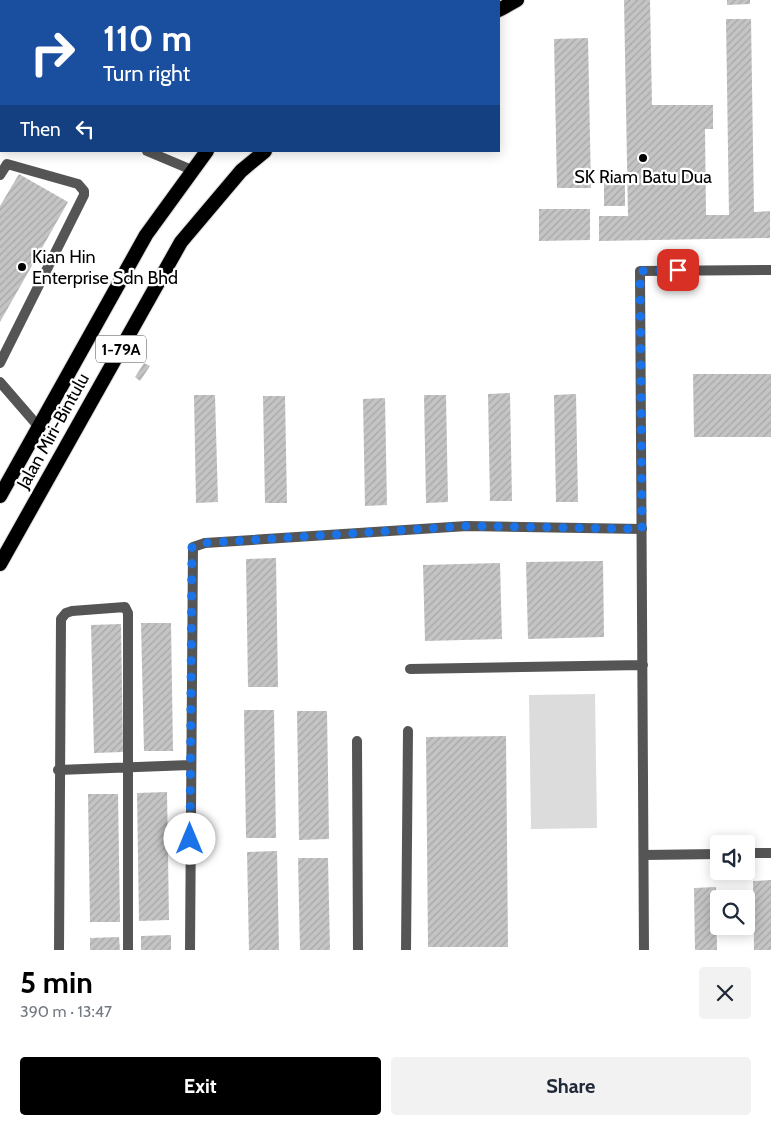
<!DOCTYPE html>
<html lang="en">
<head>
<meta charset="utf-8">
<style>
  body { margin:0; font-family:Cabin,sans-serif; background:#f2f2f3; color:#1f2937; height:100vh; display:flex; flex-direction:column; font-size:19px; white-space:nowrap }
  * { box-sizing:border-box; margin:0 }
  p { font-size:16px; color:#747a83 }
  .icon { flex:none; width:28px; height:28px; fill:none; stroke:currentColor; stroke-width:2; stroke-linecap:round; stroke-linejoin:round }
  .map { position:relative; height:950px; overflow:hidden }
  .panel { display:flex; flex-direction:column; background:#fff; flex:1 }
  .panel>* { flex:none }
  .hud { position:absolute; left:0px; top:0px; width:500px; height:152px; box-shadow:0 2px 12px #0003; background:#1a4fa0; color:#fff; overflow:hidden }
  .buttons { position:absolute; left:710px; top:835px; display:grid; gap:10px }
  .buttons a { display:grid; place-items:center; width:45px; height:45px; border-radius:5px; background:#fff; box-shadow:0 2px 12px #0003; font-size:25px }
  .pin { position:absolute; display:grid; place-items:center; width:42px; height:42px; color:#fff; margin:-21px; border-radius:10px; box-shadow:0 2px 8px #0006 }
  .me { position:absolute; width:55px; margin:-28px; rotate:0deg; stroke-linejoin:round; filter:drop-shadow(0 0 4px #0008) }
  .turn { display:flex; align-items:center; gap:18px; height:105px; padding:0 20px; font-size:22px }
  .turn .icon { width:65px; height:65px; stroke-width:2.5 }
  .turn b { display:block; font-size:35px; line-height:42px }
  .then { display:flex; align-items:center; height:48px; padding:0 20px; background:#0003; gap:10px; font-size:19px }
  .round { display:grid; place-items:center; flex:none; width:52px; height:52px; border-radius:5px; background:#f2f2f3 }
  .summary { display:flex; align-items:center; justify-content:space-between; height:85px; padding:0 20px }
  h1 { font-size:30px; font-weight:700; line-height:38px; color:#000 }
  .button { display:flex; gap:10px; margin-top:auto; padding:10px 20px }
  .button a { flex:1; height:58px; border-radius:5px; background:#000; color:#fff; font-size:20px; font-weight:700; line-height:58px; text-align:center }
  .button a+a { background:#f2f2f3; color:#1f2937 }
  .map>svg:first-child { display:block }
</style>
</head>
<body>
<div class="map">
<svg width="771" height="950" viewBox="0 0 771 950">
  <defs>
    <pattern id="building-hatch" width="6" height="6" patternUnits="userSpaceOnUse" patternTransform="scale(1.25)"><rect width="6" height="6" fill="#c4c4c4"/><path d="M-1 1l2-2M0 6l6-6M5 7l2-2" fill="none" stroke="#a7a7a7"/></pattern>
  </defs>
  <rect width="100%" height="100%" fill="#fff"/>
  <path fill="#dcdcdc" d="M595 694 597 828 531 829 529 695Z"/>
  <path fill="url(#building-hatch)" d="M624 0H650L652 105H713V129H705L706 215H729L726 19H751L754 212 770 211V238L599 241V216H628Z
    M727 0H750V4L727 5Z
    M588 38 591 188H557L554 39Z
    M19 174 68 202 0 322V206Z
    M604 179H625V206H604Z
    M539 209H590V240L539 241Z
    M144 363 150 366 140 381 135 377Z
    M693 374H771V437H694Z
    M510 393 512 501H490L488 394Z
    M576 394 578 502H556L554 395Z
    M194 395H215L218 502 196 503Z
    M424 395H446L448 502 426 503Z
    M263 396H285L287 503H265Z
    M385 398 387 505 365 506 363 399Z
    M276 558 278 687H248L246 559Z
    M603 561 604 637 528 639 526 562Z
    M500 563 502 639 425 641 423 565Z
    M141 623H171L173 751H144Z
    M121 624 123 752 94 753 91 625Z
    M244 710H274L276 838H246Z
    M297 711H327L329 839 299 840Z
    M506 736 508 947H428L426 737Z
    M167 792 169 920 139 921 137 793Z
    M88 794H118L120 922H90Z
    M277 851 279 950H249L247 852Z
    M298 858H328L330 950H300Z
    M771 880V950H754L753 881Z
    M716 887 717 950H695L694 888Z
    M171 935V950H141V936Z
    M119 937 120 950H90V938Z"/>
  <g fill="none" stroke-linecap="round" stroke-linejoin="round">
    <g stroke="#dbdbdb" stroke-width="16">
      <path id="trunk" d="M405 1 407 0
        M499 10 517 0
        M0 496 146 235 207 151
        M0 564 181 242 241 171 265 151"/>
    </g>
    <path stroke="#555" stroke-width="10" d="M0 175 7 164 78 184 84 191V195L0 363
      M0 382 38 426
      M205 543 467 526 642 529"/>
    <path stroke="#555" stroke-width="10" d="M138 1 140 0
      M0 7H1
      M0 19 1 23
      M0 94 1 91
      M147 151 192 170
      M410 669 643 665
      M357 741 358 950
      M58 770 190 765
      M746 853H771
      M644 855 719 854
      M59 950 61 619 66 613 72 611 125 607 128 613V950
      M190 950 193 547 205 543
      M406 950 408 731
      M644 950 640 271 771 270"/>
    <use href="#trunk" stroke="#000" stroke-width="14"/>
  </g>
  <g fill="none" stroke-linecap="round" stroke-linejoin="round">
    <path stroke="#1a73e8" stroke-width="9" stroke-dasharray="0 16.2" d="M190 839 192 547 205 543 467 526 642 529 640 271 678 270"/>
  </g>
  <g fill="#000" stroke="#fff" stroke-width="2">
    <circle cx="643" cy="158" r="5"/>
    <circle cx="22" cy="267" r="5"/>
  </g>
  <g text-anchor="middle" stroke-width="4.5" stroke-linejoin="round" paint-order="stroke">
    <rect fill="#fff" stroke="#4c4c4c" stroke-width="1" x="96" y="335.5" width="50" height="27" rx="4"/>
    <g font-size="16" font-weight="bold" fill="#000">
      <text x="121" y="355">1-79A</text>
    </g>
    <g font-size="18" fill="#000" stroke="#fff">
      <text x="643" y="183">SK Riam Batu Dua</text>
      <text x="32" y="263" text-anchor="start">Kian Hin<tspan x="32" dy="21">Enterprise Sdn Bhd</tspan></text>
    </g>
    <g font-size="18" fill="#000" stroke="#fff">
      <text transform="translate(53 431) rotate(-61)" y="6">Jalan Miri-Bintulu</text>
    </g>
  </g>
</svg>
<div class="buttons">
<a><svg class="icon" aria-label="sound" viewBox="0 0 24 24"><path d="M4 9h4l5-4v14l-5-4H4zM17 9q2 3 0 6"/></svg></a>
<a><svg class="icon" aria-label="search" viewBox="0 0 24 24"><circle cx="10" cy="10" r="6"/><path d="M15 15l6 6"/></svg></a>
</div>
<div class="pin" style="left:678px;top:270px;background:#d93025"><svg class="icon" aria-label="arrive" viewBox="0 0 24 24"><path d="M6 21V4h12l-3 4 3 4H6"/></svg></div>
<svg class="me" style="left:190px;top:839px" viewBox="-20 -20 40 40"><circle r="19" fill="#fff"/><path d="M0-13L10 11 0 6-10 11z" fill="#1a73e8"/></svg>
<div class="hud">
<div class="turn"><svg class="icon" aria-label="right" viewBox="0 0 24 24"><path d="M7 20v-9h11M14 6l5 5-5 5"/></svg><div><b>110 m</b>Turn right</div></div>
<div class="then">Then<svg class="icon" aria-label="left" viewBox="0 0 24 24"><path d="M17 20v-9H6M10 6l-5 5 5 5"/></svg></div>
</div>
</div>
<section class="panel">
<div class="summary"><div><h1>5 min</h1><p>390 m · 13:47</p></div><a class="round"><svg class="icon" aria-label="close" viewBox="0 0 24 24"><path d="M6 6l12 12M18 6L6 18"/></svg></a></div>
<div class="button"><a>Exit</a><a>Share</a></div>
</section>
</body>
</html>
